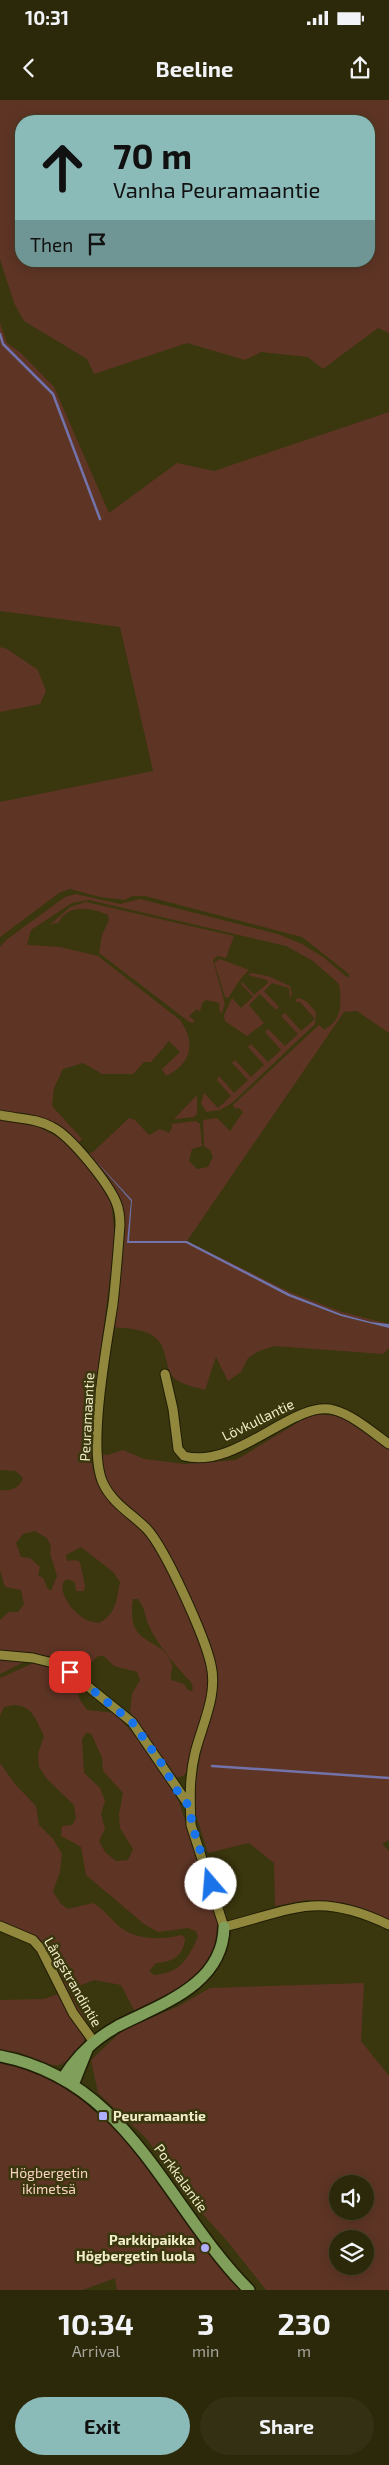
<!DOCTYPE html>
<html lang="en">
<head>
<meta charset="utf-8">
<style>
  body { margin:0; font-family:"Exo 2",sans-serif; background:#343013; color:#f1f3f6; height:100vh; display:flex; flex-direction:column; font-size:19px; white-space:nowrap }
  * { box-sizing:border-box; margin:0 }
  p { font-size:16px; color:#a6a69c }
  .icon { flex:none; width:28px; height:28px; fill:none; stroke:currentColor; stroke-width:2; stroke-linecap:round; stroke-linejoin:round }
  .map { position:relative; height:2190px; overflow:hidden }
  .side { display:flex; flex-direction:column; background:#2c280a; flex:1 }
  .side>* { flex:none }
  .guide { position:absolute; left:15px; top:15px; width:360px; height:152px; border-radius:20px; box-shadow:0 2px 12px #0003,0 0 0 1px #48442b; background:#8bbbb9; color:#111; overflow:hidden }
  .fabs { position:absolute; left:329px; top:2075px; display:grid; gap:10px }
  .fabs a { display:grid; place-items:center; width:45px; height:45px; border-radius:50%; background:#2c280a; box-shadow:0 2px 12px #0003,0 0 0 1px #48442b; font-size:25px }
  .pin { position:absolute; display:grid; place-items:center; width:42px; height:42px; color:#fff; margin:-21px; border-radius:10px; box-shadow:0 2px 8px #0006 }
  .me { position:absolute; width:55px; margin:-28px; rotate:342deg; stroke-linejoin:round; filter:drop-shadow(0 0 4px #0008) }
  .turn { display:flex; align-items:center; gap:18px; height:105px; padding:0 15px; font-size:22px }
  .turn .icon { width:65px; height:65px; stroke-width:2.5 }
  .turn b { display:block; font-size:35px; line-height:42px }
  .then { display:flex; align-items:center; height:48px; padding:0 15px; background:#0003; gap:10px; font-size:19px }
  .eta { display:flex; justify-content:space-evenly; align-items:center; height:85px; text-align:center }
  .eta b { font-size:30px; font-weight:700; line-height:35px }
  .button { display:flex; gap:10px; margin-top:auto; padding:10px 15px }
  .button a { flex:1; height:58px; border-radius:30px; background:#8bbbb9; color:#111; font-size:20px; font-weight:700; line-height:58px; text-align:center }
  .button a+a { background:#343013; color:#f1f3f6 }
  .status { display:flex; justify-content:space-between; align-items:center; height:35px; padding:0 25px; background:#2c280a; direction:ltr }
  .status svg { height:14px; fill:currentColor }
  header { display:flex; justify-content:space-between; align-items:center; height:65px; padding:0 15px; background:#2c280a; font-size:22px; font-weight:700 }
  .map>svg:first-child { display:block }
</style>
</head>
<body>
<div class="status"><b>10:31</b><svg viewBox="0 0 49 12"><path d="M0 12V9h3v3zM5 12V6h3v6zM10 12V3h3v9zM15 12V0h3v12zM26 1h20v11H26zM47 4h2v5h-2z"/></svg></div>
<header><svg class="icon" aria-label="back" viewBox="0 0 24 24"><path d="M15 5l-7 7 7 7"/></svg>Beeline<svg class="icon" aria-label="share" viewBox="0 0 24 24"><path d="M12 15V3M7 8l5-5 5 5M5 13v7h14v-7"/></svg></header>
<div class="map">
<svg width="389" height="2190" viewBox="0 0 389 2190">
  <rect width="100%" height="100%" fill="#3a360d"/>
  <path fill="#5e3525" fill-rule="evenodd" d="M0 0H389V233L378 228 323 269 308 257 261 252 245 260 187 243 94 274 87 259 24 221 14 203 0 159ZM21 21H369V161H21Z
    M0 223 7 243 21 253 54 287 109 413 177 363 214 371 389 312V933L357 911 344 912 187 1141 290 1192 342 1212 389 1224 371 1222 341 1214 290 1194 187 1141H129L132 1100 91 1058 131 1101 128 1143 186 1142 288 1196 341 1216 389 1228V1248L383 1254 275 1246 259 1251 248 1258 241 1272 228 1281 216 1257 205 1290C196 1287 179 1284 173 1277 167 1269 167 1261 164 1251 157 1228 132 1229 112 1227L122 1120 89 1055V1053L93 1052 129 1018 135 1020 149 1035 160 1029 169 1033 172 1027 171 1024 196 1021 200 1024 202 1046 192 1049 189 1061 197 1069 208 1067 213 1057 210 1050 204 1046 203 1020 217 1018 230 1031 243 1012 239 1008 235 1009 233 1005 319 925 325 930C326 928 328 927 330 926 343 916 341 898 339 884L313 861 286 846 89 800 72 803 31 830 27 845 60 847 98 856 180 920C196 943 192 963 166 976L162 969 180 952 169 941 151 962H144L133 974H102L83 963 63 969 54 988 52 1006 82 1039 78 1044 41 1020 0 1010V847L6 840 65 797 76 794 120 804 140 799 278 834 302 844 323 857 348 878 349 874 302 837 145 796H132L125 800 100 797 70 789 59 793 0 837V702L153 671 120 527 0 511Z
    M0 547 7 549 38 570 46 591 40 604 0 612Z
    M86 802 234 836 226 858 217 856 213 860 225 904 222 912 220 913 219 903 206 900 202 903 200 912 197 909 189 916 195 921 192 923 188 921 99 853 102 835 109 820 108 815C93 808 68 803 59 822L50 825 70 807Z
    M220 859 249 870 242 877 228 898 225 897 215 865V862Z
    M251 873 268 876 290 886 292 894 290 898 289 888 272 883 264 891 279 907 276 910 260 894 249 905 264 923 247 936 225 921 224 915 232 898 241 908 253 897 241 884 242 882 254 895 268 883 267 880 248 875Z
    M299 898 306 901 316 912 315 924 232 1003 220 1010 206 1012 201 1003 204 993 218 1008 231 996 217 980 219 976 234 993 248 980 232 963 235 960 251 977 264 965 248 947 251 944 268 962 281 950 265 932 268 929 285 946 298 934 281 916 285 913 301 931 315 919 300 902H296L295 900Z
    M197 995V1014L194 1017 174 1019Z
    M0 1018 34 1025 60 1038 92 1071 111 1102 115 1137 92 1321 91 1361 96 1380 111 1400 147 1435 154 1446C172 1482 211 1546 209 1584 208 1606 194 1644 188 1667 186 1674 184 1677 176 1677L170 1671 130 1612 132 1594 140 1580 137 1572 114 1566 104 1556H98L80 1573 75 1572 53 1557 0 1552V1520L9 1512H18L24 1504 21 1490 5 1487 0 1470V1390C10 1391 19 1389 23 1378L16 1371 0 1370ZM35 1431 47 1438 51 1446 50 1453 57 1476 51 1491 48 1489 43 1478 38 1475 40 1467 30 1458 21 1457 16 1443 23 1434ZM81 1447 113 1472 120 1482C116 1501 117 1513 99 1523 96 1522 91 1522 87 1520 75 1515 57 1493 64 1481L69 1479 75 1483 76 1491H84L85 1486 80 1462 75 1460 67 1461 66 1455ZM133 1499H138C145 1507 145 1518 150 1528 158 1545 178 1569 191 1582L193 1588 192 1591 188 1590 184 1584 171 1580C170 1575 173 1569 172 1565 163 1534 125 1550 133 1499Z
    M312 1314 341 1316 351 1321 389 1346V1740L382 1744 389 1751V1821L353 1807 307 1800 275 1806 274 1763 249 1743 208 1753 196 1715 194 1692 215 1573 209 1543 172 1463 148 1424 117 1395 107 1382 99 1354 108 1355 123 1350 144 1359 185 1364 236 1360Z
    M0 1558 26 1561 0 1574Z
    M36 1562 53 1566 74 1579 80 1600 87 1610 115 1613 147 1649 179 1702 219 1825 214 1854 194 1880 166 1898 135 1912 121 1885 94 1880 68 1890 86 1921 82 1922 49 1856 0 1822V1663L15 1684 36 1706 39 1725 53 1739 62 1754 60 1772 53 1791 60 1803 68 1809 93 1803C107 1811 111 1821 123 1829 138 1840 164 1840 181 1835L185 1838C184 1856 172 1862 156 1863L149 1871 154 1875C180 1873 187 1860 198 1837L196 1831 188 1828 158 1832 144 1824 86 1775 81 1747 61 1736 62 1726 72 1725 76 1718 74 1705 47 1679 39 1667 38 1654 44 1636C34 1616 30 1600 4 1607L0 1616V1578ZM87 1632 92 1635 102 1658 103 1671 123 1693 119 1714 120 1728 133 1749 128 1760 116 1761 105 1752 99 1741 105 1729 101 1714 105 1701 100 1688 84 1673 82 1639Z
    M364 1883 361 1941 389 1976V2190H266L228 2142 198 2109 145 2037 98 1993 91 1960 125 1928 177 1907 210 1888ZM338 2084H365V2111H338ZM338 2139H365V2166H338Z
    M61 1893 85 1936 83 1945 66 1962 59 1965H52L18 1952 0 1950V1900L44 1899Z
    M0 1960 50 1977 75 1993 98 2015 133 2043 245 2190H117L115 2178 83 2190H0Z"/>
  <path fill="#7373ac" d="M92 1057 132 1100 129 1141H187L290 1194 341 1214 371 1222 389 1224V1228L341 1216 288 1196 186 1143H127L131 1101Z"/>
  <g fill="none" stroke-linecap="round" stroke-linejoin="round">
    <path stroke="#7373ac" stroke-width="2.5" d="M0 234 3 244 53 294 100 419
      M212 1666 389 1678"/>
    <g stroke="#201d05" stroke-width="11">
      <path id="street" d="M0 1015C18 1019 36 1018 52 1027 71 1036 108 1083 116 1102 119 1109 120 1117 120 1125 118 1151 116 1177 113 1204 107 1244 87 1349 103 1383 112 1403 132 1414 147 1429 166 1450 205 1537 211 1565 218 1595 202 1625 195 1653 189 1677 190 1701 191 1725L224 1827C295 1809 318 1791 389 1825
        M165 1274 173 1309 178 1349 184 1356C237 1370 294 1299 334 1310 353 1315 372 1332 389 1344
        M0 1555 33 1558 53 1563 70 1572 132 1622 190 1707
        M0 1826 33 1840 41 1849 73 1913 94 1942"/>
    </g>
    <g stroke="#201d05" stroke-width="14">
      <path id="secondary" d="M0 1956C130 1981 166 2107 249 2190
        M63 1978C76 1957 96 1938 118 1926 161 1904 223 1885 224 1827
        M73 1985 87 1950"/>
    </g>
    <use href="#street" stroke="#91883d" stroke-width="9"/>
    <use href="#secondary" stroke="#7f9f5b" stroke-width="11"/>
  </g>
  <g fill="none" stroke-linecap="round" stroke-linejoin="round">
    <path stroke="#1a73e8" stroke-width="9" stroke-dasharray="0 16.2" d="M70 1572 132 1622 160 1661 181 1697 190 1707 192 1725 211 1784"/>
  </g>
  <g fill="#aeaefb" stroke="#3a360d" stroke-width="2">
    <rect x="98" y="2011" width="10" height="10" rx="2.5"/>
    <circle cx="205" cy="2148" r="5"/>
  </g>
  <g text-anchor="middle" stroke-width="5" stroke-linejoin="round" paint-order="stroke">
    <g font-size="14" fill="#f1edc8" stroke="#3a360d">
      <text transform="translate(87 1317) rotate(-87)" y="5">Peuramaantie</text>
      <text transform="translate(258 1320) rotate(-26)" y="5">Lövkullantie</text>
      <text transform="translate(73 1882) rotate(60)" y="5">Långstrandintie</text>
      <text transform="translate(181 2078) rotate(54)" y="5">Porkkalantie</text>
    </g>
    <g font-size="14" font-weight="bold" fill="#f1edc8" stroke="#3a360d" text-anchor="start">
      <text x="113" y="2021">Peuramaantie</text>
      <text x="195" y="2145" text-anchor="end">Parkkipaikka<tspan x="195" dy="16">Högbergetin luola</tspan></text>
    </g>
    <g font-size="14" fill="#f8d2c3" stroke="#3a360d">
      <text x="49" y="2078">Högbergetin<tspan x="49" dy="16">ikimetsä</tspan></text>
    </g>
  </g>
</svg>
<div class="fabs">
<a><svg class="icon" aria-label="sound" viewBox="0 0 24 24"><path d="M4 9h4l5-4v14l-5-4H4zM17 9q2 3 0 6"/></svg></a>
<a><svg class="icon" aria-label="layers" viewBox="0 0 24 24"><path d="M12 4l9 5-9 5-9-5zM3 14l9 5 9-5"/></svg></a>
</div>
<div class="pin" style="left:70px;top:1572px;background:#d93025"><svg class="icon" aria-label="arrive" viewBox="0 0 24 24"><path d="M6 21V4h12l-3 4 3 4H6"/></svg></div>
<svg class="me" style="left:211px;top:1784px" viewBox="-20 -20 40 40"><circle r="19" fill="#fff"/><path d="M0-13L10 11 0 6-10 11z" fill="#1a73e8"/></svg>
<div class="guide">
<div class="turn"><svg class="icon" aria-label="ahead" viewBox="0 0 24 24"><path d="M12 20V5M6 11l6-6 6 6"/></svg><div><b>70 m</b>Vanha Peuramaantie</div></div>
<div class="then">Then<svg class="icon" aria-label="arrive" viewBox="0 0 24 24"><path d="M6 21V4h12l-3 4 3 4H6"/></svg></div>
</div>
</div>
<section class="side">
<div class="eta">
<div><b>10:34</b><p>Arrival</p></div>
<div><b>3</b><p>min</p></div>
<div><b>230</b><p>m</p></div>
</div>
<div class="button"><a>Exit</a><a>Share</a></div>
</section>
</body>
</html>
